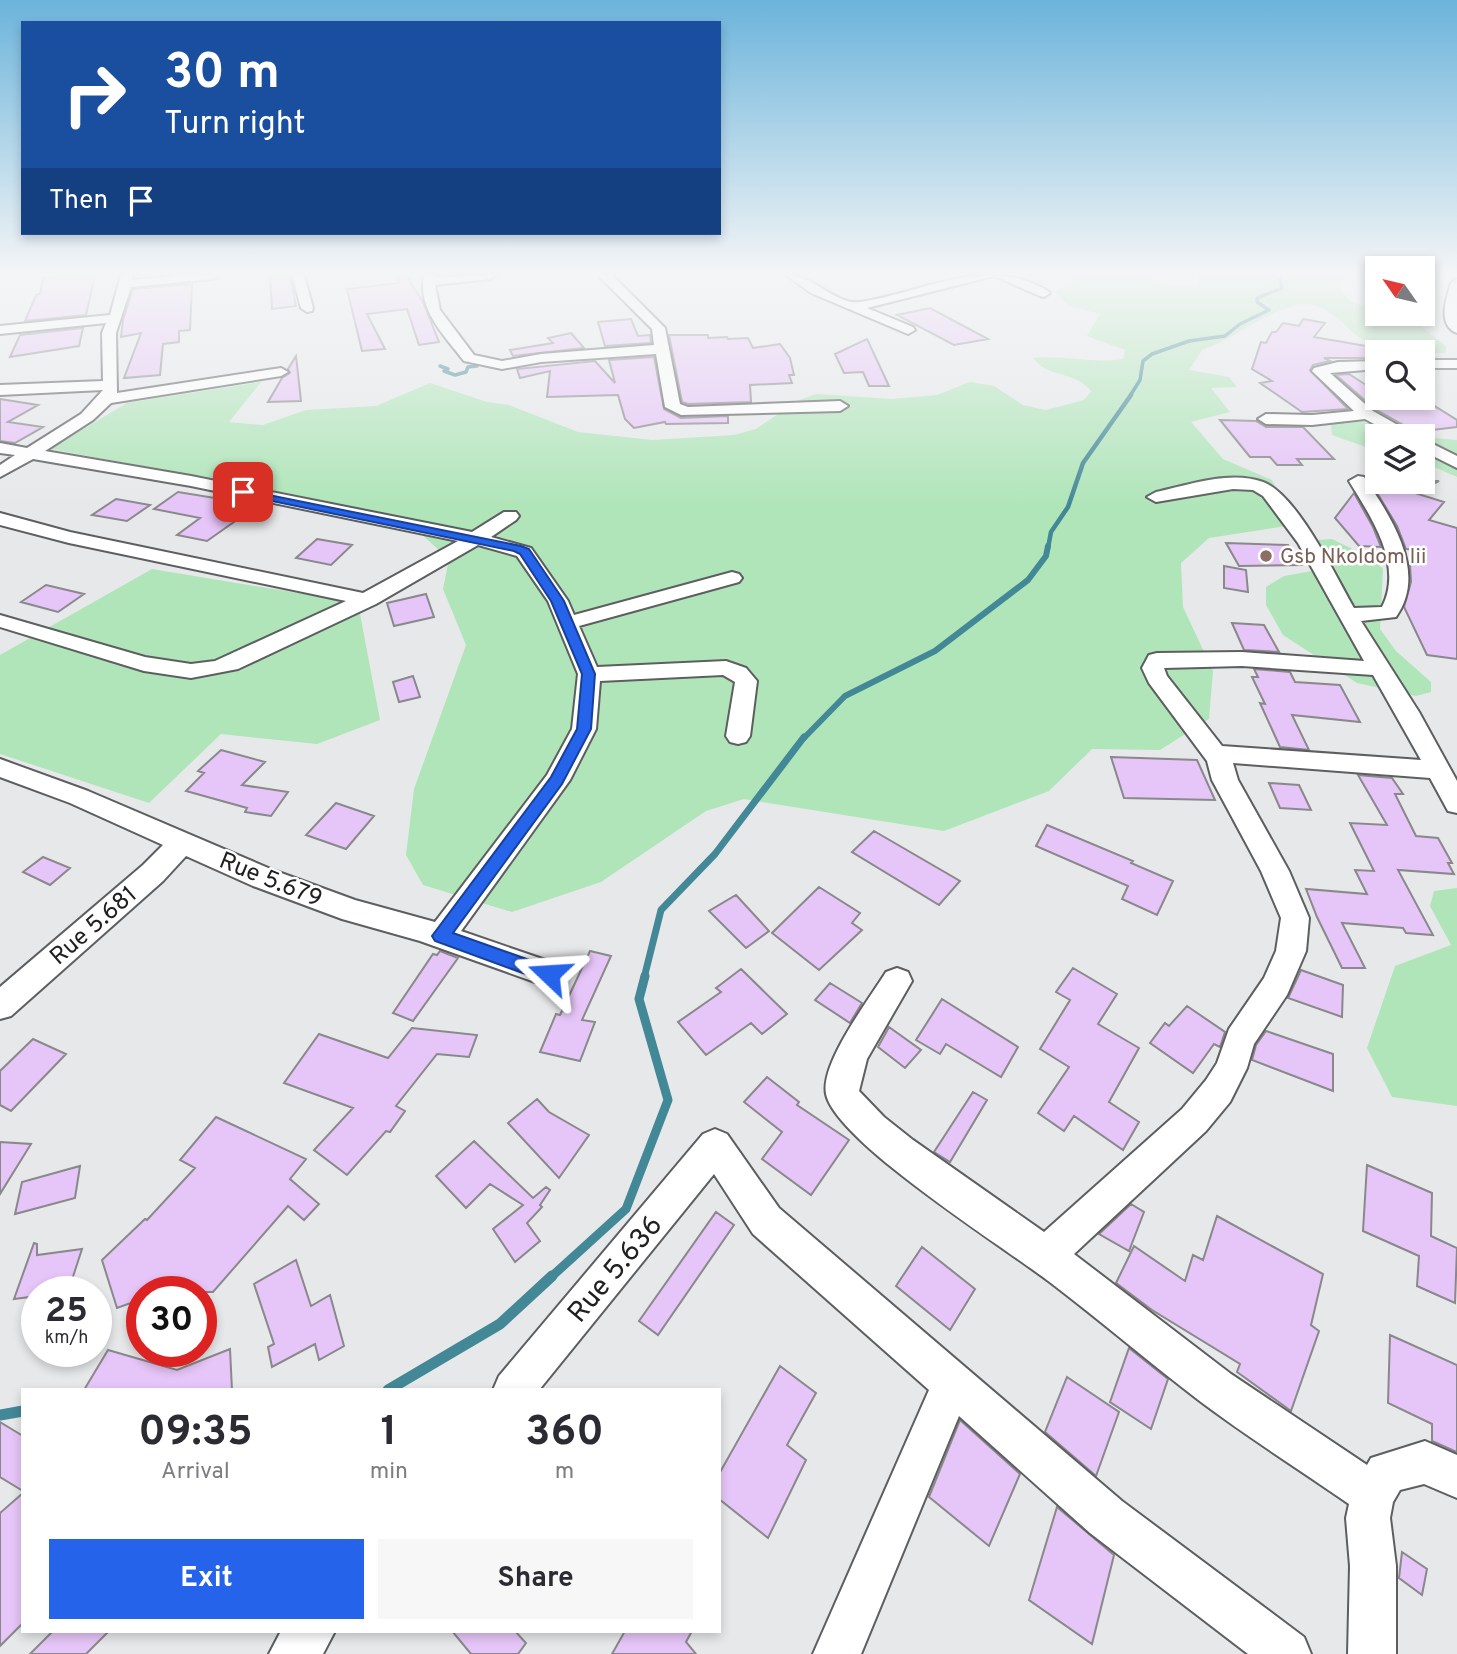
<!DOCTYPE html>
<html lang="en">
<head>
<meta charset="utf-8">
<style>
  body { margin:0; font-family:Overpass,sans-serif; background:#f7f7f7; color:#2b2b33; height:100vh; display:flex; flex-direction:column; font-size:26px; white-space:nowrap }
  * { box-sizing:border-box; margin:0 }
  p { font-size:23px; color:#7c7c81 }
  .icon { flex:none; width:38px; height:38px; fill:none; stroke:currentColor; stroke-width:2; stroke-linecap:round; stroke-linejoin:round }
  .map { position:relative; flex:1; overflow:hidden }
  .panel { position:absolute; left:21px; top:1388px; width:700px; height:245px; display:flex; flex-direction:column; background:#fff; border-radius:0px; box-shadow:0 4px 10px #0003 }
  .panel>* { flex:none }
  .top-card { position:absolute; left:21px; top:21px; width:700px; height:214px; border-radius:0px; box-shadow:0 4px 10px #0003; background:#1a4fa0; color:#fff; overflow:hidden }
  .needle { width:46px; rotate:304deg }
  .buttons { position:absolute; left:1365px; top:256px; display:grid; gap:14px }
  .buttons a { display:grid; place-items:center; width:70px; height:70px; border-radius:0px; background:#fff; box-shadow:0 4px 10px #0003; font-size:35px }
  .speed { position:absolute; left:21px; top:1276px; display:flex; gap:14px; font-size:35px; font-weight:700; text-align:center }
  .speed>* { display:grid; place-content:center; width:91px; height:91px; border-radius:50%; background:#fff; box-shadow:0 4px 10px #0003; line-height:1 }
  .speed small { font-size:18px; font-weight:400 }
  .speed .limit { border:10px solid #d22; background:#fff; color:#111 }
  .pin { position:absolute; display:grid; place-items:center; width:60px; height:60px; color:#fff; margin:-30px; border-radius:14px; box-shadow:0 4px 10px #0006 }
  .me { position:absolute; width:77px; margin:-38px; rotate:290deg; stroke-linejoin:round; filter:drop-shadow(0 0 5px #0008) }
  .turn { display:flex; align-items:center; gap:24px; height:147px; padding:0 28px; font-size:32px }
  .turn .icon { width:91px; height:91px; stroke-width:2.5 }
  .turn b { display:block; font-size:49px; line-height:60px }
  .then { display:flex; align-items:center; height:66px; padding:0 28px; background:#0003; gap:14px; font-size:26px }
  .eta { display:flex; justify-content:space-evenly; align-items:center; height:119px; text-align:center }
  .eta b { font-size:42px; font-weight:700; line-height:49px }
  .action { display:flex; gap:14px; margin-top:auto; padding:14px 28px }
  .action a { flex:1; height:80px; border-radius:0px; background:#2563eb; color:#fff; font-size:28px; font-weight:700; line-height:80px; text-align:center }
  .action a+a { background:#f7f7f7; color:#2b2b33 }
  .map>svg:first-child { display:block }
</style>
</head>
<body>
<div class="map">
<svg width="1457" height="1654" viewBox="0 0 1457 1654">
  <rect width="100%" height="100%" fill="#e7e8ea"/>
  <path fill="#b0e5b9" d="M1074 275H1150L1140 276 1170 287 1197 286 1199 275H1346L1338 287 1350 301 1377 311V313L1412 319 1446 346V353C1422 353 1395 355 1372 345 1344 333 1331 297 1294 306 1264 313 1232 340 1202 350L1189 370 1229 377 1237 387 1211 388 1230 412 1191 422 1223 459 1272 480 1293 525 1209 538 1181 563 1183 607 1213 671 1209 719 1160 750 1092 749 1049 791 944 831 744 799 706 811 601 882 512 912 423 885 406 855 414 789 466 645 443 589 449 559 420 533 271 490 50 449 127 403 261 382 229 422 263 425 306 410 376 406 430 383 487 402 509 405 578 432 652 440 734 435 756 429 797 401 816 394 892 399 937 395 970 382 994 386 1023 405 1046 410 1084 400 1091 391C1076 371 1047 378 1033 358 1063 355 1093 364 1123 359L1125 350 1087 336 1100 314 1070 306 1054 292 1075 282Z
    M1349 417 1401 435 1407 436H1377V451L1332 435 1331 424Z
    M1423 437 1457 440V477L1423 462Z
    M1332 539 1375 560 1383 569 1380 629 1396 651 1431 682V692L1416 696 1357 683 1283 635 1266 605V587L1284 576 1312 571 1317 540Z
    M152 569 358 603 380 720 317 744 221 734 149 803 0 754V655Z
    M1457 888V1106L1392 1097 1367 1048 1395 966 1451 945 1430 906 1434 891Z"/>
  <g fill="none" stroke-linecap="round" stroke-linejoin="round">
    <path stroke="#428896" stroke-width="3.5" d="M440 366 448 369 444 371 455 375 466 372 468 367 477 366 476 357
      M1130 396 1140 380 1143 361 1152 354 1189 341 1225 336 1240 324 1269 310 1257 302V298L1282 288 1279 276 1273 275"/>
    <path stroke="#428896" stroke-width="4.5" d="M1048 548 1051 532 1068 507 1083 463 1131 395"/>
    <path stroke="#428896" stroke-width="6" d="M803 739 845 696 935 651 1028 580 1046 556 1048 546"/>
    <path stroke="#428896" stroke-width="7" d="M644 978 661 910 715 854 804 737"/>
    <path stroke="#428896" stroke-width="9" d="M550 1278 626 1209 668 1100 639 999 645 976"/>
    <path stroke="#428896" stroke-width="11" d="M388 1390 500 1324 552 1276
      M0 1415 23 1411"/>
  </g>
  <path fill="#e6c5f8" stroke="#89888a" stroke-width="2" d="M73 275H95L86 315 25 321 36 295 40 294 43 278Z
    M270 275H290L296 306 272 309Z
    M397 275H406L423 302 439 342 419 345 407 309 367 314 385 349 362 351 347 289 399 283Z
    M192 284 190 330 179 331V342L163 344 160 375 124 378 141 333 121 337 123 320 133 289Z
    M930 308 988 339 954 345 897 315Z
    M631 319 638 336 650 335 651 343 605 346 598 322Z
    M1303 319 1325 323 1314 337 1378 348 1377 358H1324L1330 361 1313 365 1310 370 1348 409 1302 412 1260 383 1272 381 1252 369 1261 342 1266 343 1272 332H1276L1283 323 1299 326Z
    M83 328 79 346 10 357 20 335Z
    M571 333 584 348 513 356 510 350 553 343 548 338Z
    M669 335H708V338L727 337 728 339 748 338 753 348 780 344 790 358 794 375H789L792 383 750 385 751 402 688 404 682 402Z
    M867 339 889 386H869L863 372 844 373 835 354Z
    M296 356 301 401 268 402 282 378 290 373 288 369Z
    M654 357 664 409 681 418 728 416V423L666 424 665 422 634 428 625 419 618 395 547 397 550 371 520 378 517 369 595 361 615 383 609 360Z
    M1349 374 1377 392V397H1420L1457 420V427L1416 432 1375 409 1336 375Z
    M0 399 38 405 8 422 43 427 15 443 0 441Z
    M1220 420 1256 421 1266 427H1303L1334 459H1297L1302 465H1277L1270 457H1250Z
    M1377 462V481H1439L1415 493 1444 502 1429 520 1457 528V659L1427 655 1404 607 1411 582 1410 565 1418 550 1406 549 1397 526 1367 476Z
    M178 492 258 505 207 541 177 535 200 518 154 509Z
    M1354 493 1373 527 1381 547 1359 546 1335 518Z
    M116 499 150 505 127 521 92 515Z
    M317 539 352 545 331 565 296 558Z
    M1226 543 1288 545 1301 565 1239 566Z
    M1224 566 1246 570 1248 592 1224 588Z
    M46 585 84 594 58 612 21 602Z
    M426 594 434 617 394 626 387 603Z
    M1232 623 1264 625 1279 652 1244 650Z
    M1254 669 1290 672 1295 682 1340 685 1360 722 1292 715 1309 750 1280 747 1260 703 1265 704 1252 677H1258Z
    M413 676 420 697 399 702 393 682Z
    M221 750 265 762 242 785 288 792 271 816 245 812 247 808 186 791 204 773 198 771Z
    M1111 757 1197 760 1215 800 1124 798Z
    M1358 775 1392 778 1403 794H1395L1416 836 1438 838 1452 863H1448L1454 874 1398 870 1433 935 1406 933 1403 928 1342 923 1365 968H1342L1317 917 1306 889 1367 894 1355 870 1374 871 1350 823 1387 825Z
    M1269 783 1299 785 1311 810 1280 808Z
    M336 803 374 816 346 849 306 835Z
    M1047 825 1133 861 1131 863 1173 881 1157 915 1122 899 1128 886 1036 846Z
    M874 831 960 881 939 905 852 852Z
    M43 857 70 868 50 885 23 872Z
    M819 887 860 913 852 923 862 930 819 970 772 933Z
    M736 895 769 931 746 948 709 911Z
    M440 951 458 958 413 1021 393 1013 433 954 437 955Z
    M590 951 611 956 582 1020 595 1022 580 1061 540 1052 556 1014 560 1015Z
    M1073 968 1117 994 1098 1024 1139 1048 1109 1102 1139 1122 1123 1150 1074 1116 1064 1131 1038 1113 1069 1067 1040 1049 1070 1000 1056 992Z
    M741 969 787 1014 762 1034 751 1023 706 1055 678 1022 721 992 716 988Z
    M1301 970 1343 985 1342 1017 1288 998Z
    M830 983 862 1003 850 1023 815 1000Z
    M942 999 1018 1047 1001 1077 946 1044 940 1054 916 1040Z
    M1187 1006 1225 1032 1220 1047 1214 1044 1193 1073 1150 1043 1165 1023 1169 1026Z
    M889 1027 921 1050 905 1068 878 1047Z
    M412 1028 477 1035 469 1057 437 1054 396 1106 405 1111 390 1132 386 1131 347 1175 314 1150 353 1108 284 1083 319 1034 388 1058Z
    M1266 1031 1333 1054V1091L1252 1060 1256 1045Z
    M33 1039 66 1054 11 1111 0 1105V1071Z
    M767 1077 799 1102 797 1105 849 1140 811 1195 762 1159 782 1132 744 1102Z
    M973 1092 987 1100 950 1162 934 1152Z
    M537 1099 549 1112 589 1135 559 1178 508 1123Z
    M216 1117 306 1159 290 1179 319 1204 304 1220 288 1206 213 1292H142V1299L117 1308 102 1260 145 1219 147 1220 195 1168 180 1160Z
    M474 1141 533 1198 546 1187 550 1190 540 1205 542 1207 527 1223 540 1241 515 1262 493 1229 523 1205 490 1184 466 1208 436 1176Z
    M0 1142 31 1144 0 1194Z
    M1367 1165 1432 1193 1431 1236 1457 1248 1455 1303 1417 1286 1419 1256 1363 1231Z
    M80 1166 75 1198 15 1214 22 1182Z
    M1131 1204 1144 1212 1129 1251 1099 1234Z
    M716 1212 734 1225 658 1335 639 1321Z
    M1217 1216 1323 1274 1311 1325 1319 1331 1291 1411 1237 1372 1240 1364 1152 1310 1116 1283 1134 1246 1185 1281 1193 1255 1203 1260Z
    M34 1243 37 1244V1255L82 1249 68 1292H37V1296L14 1299Z
    M922 1247 975 1289 950 1330 896 1286Z
    M296 1260 311 1306 330 1295 344 1346 319 1360 315 1344 272 1367 268 1347 274 1344 254 1284Z
    M1390 1335 1457 1365V1452L1432 1441V1424L1388 1403Z
    M1129 1348 1168 1379 1151 1429 1110 1402Z
    M230 1349 232 1390H84L108 1350 177 1370Z
    M780 1366 816 1393 787 1445 806 1460 768 1538 719 1499V1474Z
    M1067 1377 1119 1412 1096 1476 1045 1432Z
    M960 1420 1020 1474 989 1546 929 1497Z
    M0 1422 23 1436V1491L0 1477Z
    M23 1493V1623L0 1646V1513Z
    M1057 1507 1114 1555 1092 1644 1029 1600Z
    M1402 1552 1427 1569 1422 1595 1399 1578Z
    M53 1631H109L86 1654H30Z
    M452 1631H515L526 1643 518 1654H471Z
    M625 1631H692L686 1642 696 1654H612Z"/>
  <g fill="none" stroke-linecap="round" stroke-linejoin="round">
    <g stroke="#5d5e60" stroke-width="4">
      <path id="street" d="M121 275H133L132 280 181 275H219L213 279 131 287 116 333 117 393 281 368 288 372 281 376 111 403 93 420 45 451 191 476 472 532 504 512H516L519 516 516 520 491 537 531 548 568 601 574 615 732 572 739 574 742 578 739 582 579 626 597 667 726 661 746 668 757 681 750 736 746 742 738 744 730 742 726 736 735 682 723 675 600 681 596 729 570 780 461 931 560 965 564 974 560 983 549 987 420 941 342 919 253 886 186 856 163 881 11 1016 0 1019V987L143 865 163 845 70 803 0 777V759L88 791 273 870 355 900 435 922 547 775 572 729 578 674 548 601 517 556 478 545 376 604 238 669 191 678 144 671 0 627V615L145 657 191 664 215 661 346 601 69 543 0 525V513L70 532 363 593 458 541 191 486 33 459 0 477V465L15 455 0 453V443L27 448 81 414 103 390 0 395V385L103 381 102 333 106 323 0 334V326L110 315Z
        M292 275H304L313 308 312 311 307 312 301 308Z
        M424 275H436V277L496 275 490 279 435 285 440 310 474 355 502 361 541 354 654 345 652 329 598 275H612L665 328 680 404 688 407 840 401 848 406 840 411 681 415 665 407 656 354 541 362 502 369 464 361C444 335 417 309 424 275Z
        M786 275C811 273 836 305 859 302 917 294 974 260 1032 283 1038 286 1045 288 1050 293L1044 297 1040 296 994 276 867 308 913 327 915 330 908 334 811 293Z
        M1457 279V333C1437 325 1446 299 1451 283Z
        M1423 360H1457V368H1423Z
        M1377 361V369L1330 373 1373 411 1417 436H1396L1365 419 1312 425 1266 424 1258 419 1266 414 1312 415 1354 411 1312 371 1314 368 1338 362Z
        M1423 439 1457 456V468L1423 451Z
        M1358 476 1364 477C1391 517 1428 572 1396 617L1361 621 1419 712 1457 781V813L1448 811 1430 778 1233 763 1238 780 1289 871 1309 918 1306 951 1287 995 1254 1044 1247 1068 1230 1102 1206 1131 1074 1254 1231 1374 1367 1465 1371 1458 1425 1441 1457 1455V1498L1424 1484 1400 1490 1393 1502 1390 1518 1396 1566V1654H1348L1350 1566 1346 1518 1349 1504C1300 1470 1249 1438 1201 1402 1150 1363 1102 1322 1051 1283 1007 1249 836 1142 826 1094 820 1063 870 998 886 972L897 968 908 972 912 981 867 1059 859 1091 884 1117 913 1140 1044 1232 1182 1109 1206 1080 1217 1063 1229 1029 1264 978 1276 951 1281 918 1261 871 1212 780 1207 761 1149 683 1142 668 1149 655 1157 653 1242 652 1364 661 1298 543 1263 496 1253 490 1233 489 1156 502 1147 497 1156 492C1189 485 1230 470 1263 482 1297 494 1336 577 1354 608L1382 607C1404 565 1371 517 1349 481ZM1242 666 1373 675 1421 760 1222 746 1167 676 1164 668Z
        M715 1129 727 1134 779 1208 1122 1501 1304 1637 1311 1654H1248L1090 1533 959 1416 861 1654H813L929 1390 753 1234 714 1174 539 1390H493L499 1376 703 1134Z
        M281 1631H335L323 1654H269Z"/>
    </g>
    <use href="#street" fill="#fff" fill-rule="evenodd"/>
  </g>
  <linearGradient id="sky" x2="0" y2="1"><stop stop-color="#6bb4db"/><stop offset="0.54" stop-color="#f4f5f6"/><stop offset="1" stop-color="#f4f5f6" stop-opacity="0"/></linearGradient>
  <rect width="1457" height="506" fill="url(#sky)"/>
  <path fill="#2563eb" stroke="#184099" stroke-width="2" d="M239 489 521 546 529 549 564 601 595 674 591 729 562 784 453 933 555 969 558 974 555 980 549 982 542 980 435 941 432 936 551 777 577 729 582 674 551 601 520 554 514 551 243 495 237 492Z"/>
  <circle fill="#8d6e63" stroke="#fff" stroke-width="2.5" cx="1266" cy="556" r="7"/>
  <g text-anchor="middle" stroke-width="5" stroke-linejoin="round" paint-order="stroke">
    <g font-size="21" fill="#785e54" stroke="#fff" text-anchor="start">
      <text x="1280" y="563">Gsb Nkoldom Iii</text>
    </g>
    <g font-size="24" fill="#202021" stroke="#fff">
      <text transform="translate(271 879) rotate(22)" y="8">Rue 5.679</text>
      <text transform="translate(93 925) rotate(-41)" y="8">Rue 5.681</text>
    </g>
    <g font-size="28" fill="#202021" stroke="#fff">
      <text transform="translate(614 1268) rotate(-50)" y="10">Rue 5.636</text>
    </g>
  </g>
</svg>
<div class="buttons">
<a><svg class="needle" viewBox="-14 -14 28 28"><path d="M0-13l5 13h-10z" fill="#e53935"/><path d="M0 13l5-13h-10z" fill="#7c7c81"/></svg></a>
<a><svg class="icon" aria-label="search" viewBox="0 0 24 24"><circle cx="10" cy="10" r="6"/><path d="M15 15l6 6"/></svg></a>
<a><svg class="icon" aria-label="layers" viewBox="0 0 24 24"><path d="M12 4l9 5-9 5-9-5zM3 14l9 5 9-5"/></svg></a>
</div>
<div class="speed"><div>25<small>km/h</small></div><div class="limit">30</div></div>
<div class="pin" style="left:243px;top:492px;background:#d93025"><svg class="icon" aria-label="arrive" viewBox="0 0 24 24"><path d="M6 21V4h12l-3 4 3 4H6"/></svg></div>
<svg class="me" style="left:549px;top:974px" viewBox="-20 -20 40 40"><path d="M0-17L14 15 0 8-14 15z" fill="#2563eb" stroke="#fff" stroke-width="4"/></svg>
<div class="top-card">
<div class="turn"><svg class="icon" aria-label="right" viewBox="0 0 24 24"><path d="M7 20v-9h11M14 6l5 5-5 5"/></svg><div><b>30 m</b>Turn right</div></div>
<div class="then">Then<svg class="icon" aria-label="arrive" viewBox="0 0 24 24"><path d="M6 21V4h12l-3 4 3 4H6"/></svg></div>
</div>
<section class="panel">
<div class="eta">
<div><b>09:35</b><p>Arrival</p></div>
<div><b>1</b><p>min</p></div>
<div><b>360</b><p>m</p></div>
</div>
<div class="action"><a>Exit</a><a>Share</a></div>
</section>
</div>
</body>
</html>
